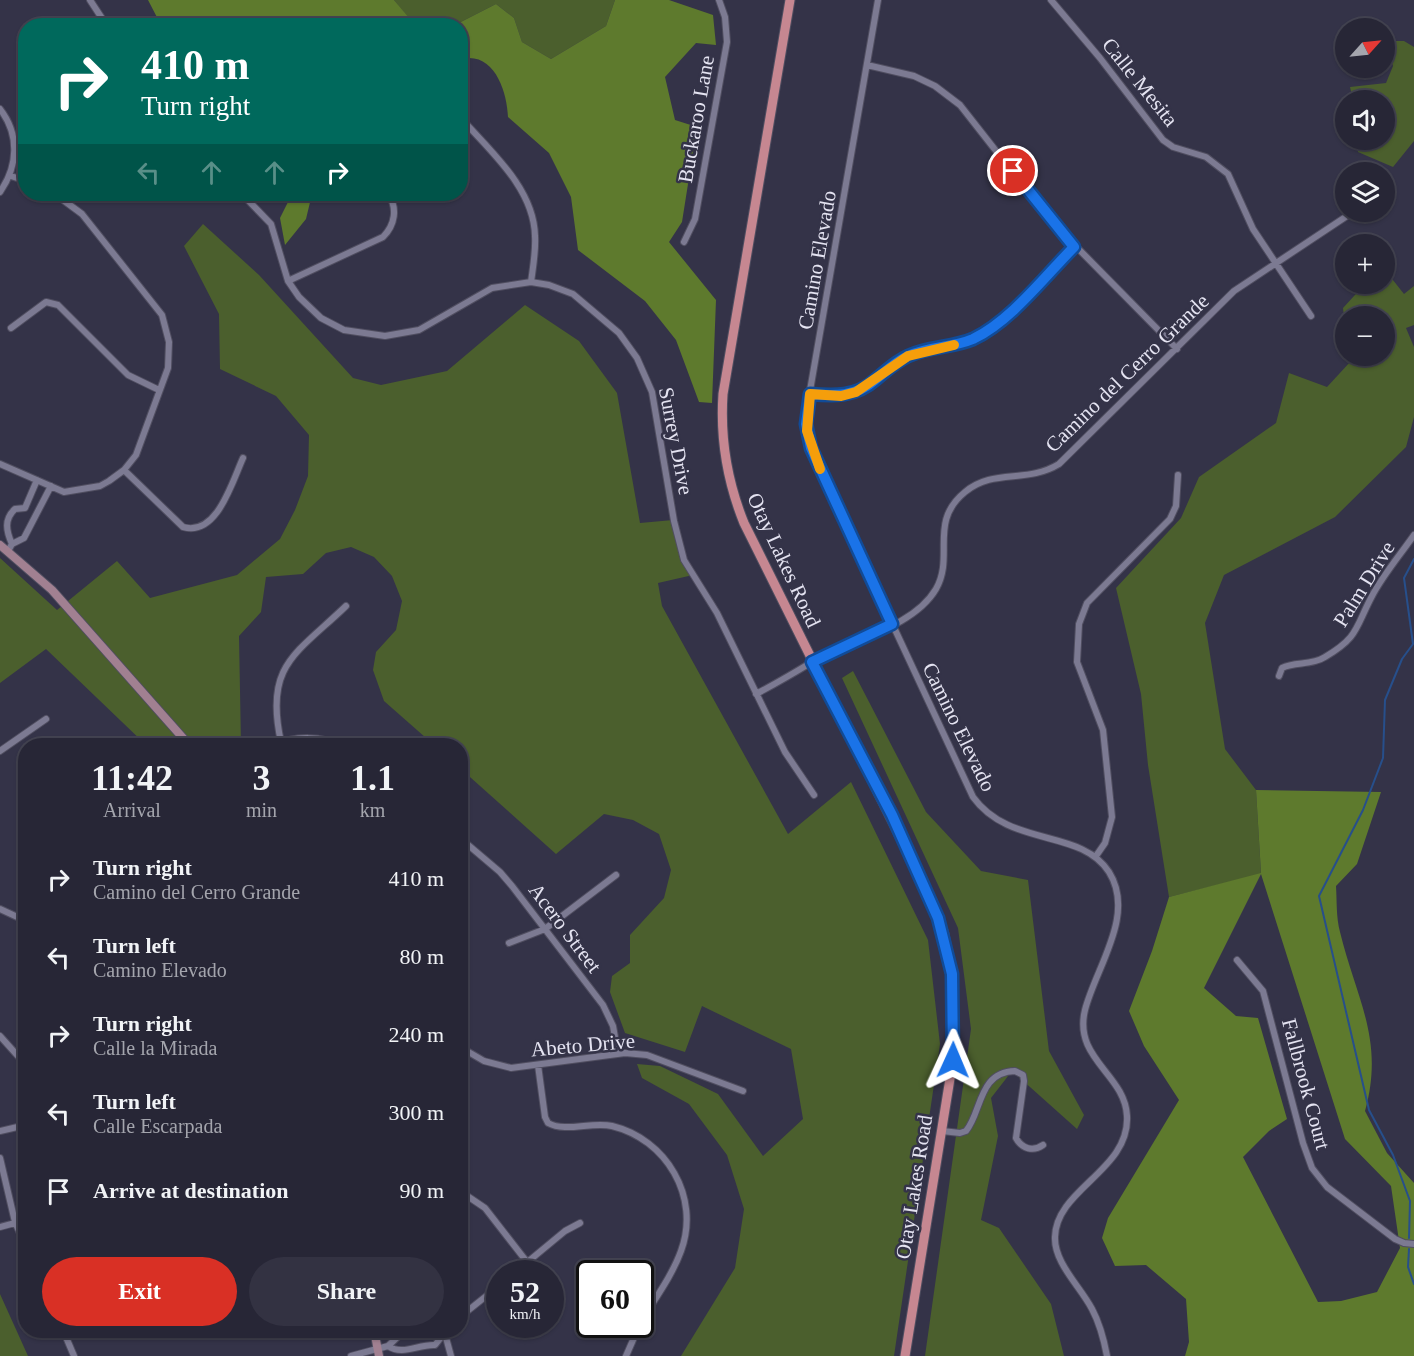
<!DOCTYPE html>
<html lang="en">
<head>
<meta charset="utf-8">
<style>
  body { margin:0; font-family:Georgia,serif; background:#333242; color:#f1f3f6; height:100vh; display:flex; flex-direction:column; font-size:22px; white-space:nowrap }
  * { box-sizing:border-box; margin:0 }
  p { font-size:20px; color:#a4a5ad }
  .icon { flex:none; width:33px; height:33px; fill:none; stroke:currentColor; stroke-width:2; stroke-linecap:round; stroke-linejoin:round }
  .map { position:relative; flex:1; overflow:hidden }
  .details { position:absolute; left:18px; top:738px; width:450px; height:600px; display:flex; flex-direction:column; background:#272636; border-radius:24px; box-shadow:0 2px 4px #0004,0 0 0 2px #434351 }
  .details>* { flex:none }
  .banner { position:absolute; left:18px; top:18px; width:450px; height:183px; border-radius:24px; box-shadow:0 2px 4px #0004,0 0 0 2px #434351; background:#00695c; color:#fff; overflow:hidden }
  .needle { width:39px; rotate:63deg }
  .buttons { position:absolute; left:1335px; top:18px; display:grid; gap:12px }
  .buttons a { display:grid; place-items:center; width:60px; height:60px; border-radius:50%; background:#272636; box-shadow:0 2px 4px #0004,0 0 0 2px #434351; font-size:30px }
  .speed { position:absolute; left:486px; top:1260px; display:flex; gap:12px; font-size:30px; font-weight:700; text-align:center }
  .speed>* { display:grid; place-content:center; width:78px; height:78px; border-radius:50%; background:#272636; box-shadow:0 2px 4px #0004,0 0 0 2px #434351; line-height:1 }
  .speed small { font-size:15px; font-weight:400 }
  .speed .limit { border:3px solid #111; border-radius:9px; background:#fff; color:#111 }
  .pin { position:absolute; display:grid; place-items:center; width:51px; height:51px; color:#fff; margin:-26px; border:3px solid #fff; border-radius:50%; box-shadow:0 2px 6px #0007 }
  .me { position:absolute; width:66px; margin:-33px; rotate:1deg; stroke-linejoin:round; filter:drop-shadow(0 0 4px #0008) }
  .turn { display:flex; align-items:center; gap:21px; height:126px; padding:0 24px; font-size:27px }
  .turn .icon { width:78px; height:78px; stroke-width:2.5 }
  .turn b { display:block; font-size:42px; line-height:51px }
  .lanes { display:flex; align-items:center; height:57px; padding:0 24px; background:#0003; justify-content:center; gap:30px; direction:ltr }
  .lanes .off { opacity:.35 }
  .eta { display:flex; justify-content:space-evenly; align-items:center; height:102px; text-align:center }
  .eta b { font-size:36px; font-weight:600; line-height:42px }
  .cta { display:flex; gap:12px; margin-top:auto; padding:12px 24px }
  .cta a { flex:1; height:69px; border-radius:36px; background:#d93025; color:#fff; font-size:24px; font-weight:600; line-height:69px; text-align:center }
  .cta a+a { background:#333242; color:#f1f3f6 }
  ul { padding:0; list-style:none }
  li { display:flex; align-items:center; gap:18px; height:78px; padding:0 24px }
  li div { flex:1 }
  li b { display:block; font-size:22px }
  li em { font-style:normal }
  .map>svg:first-child { display:block }
</style>
</head>
<body>
<div class="map">
<svg width="1414" height="1356" viewBox="0 0 1414 1356">
  <rect width="100%" height="100%" fill="#343348"/>
  <path fill="#4b5f2d" d="M394 0H615L606 26 551 59 522 42 514 18 496 4 455 25 415 26Z
    M1385 41H1404L1414 47V141L1393 167 1358 152 1357 140H1384V100H1353L1350 87 1386 83 1393 66Z
    M203 224 259 275 353 378 381 385 447 371 525 305 579 341 617 393 640 523 673 520 693 575 658 583 662 606 788 834 851 782 928 940 940 1044 894 1356H681L735 1268 744 1209 727 1155 689 1104 642 1078 637 1064 660 1066 718 1094 763 1156 803 1119 791 1049 702 1006 685 1052 625 1033 610 992 612 976 630 963V935L664 898 671 870 659 834 633 820 604 814 556 854 461 769 460 746 434 745 384 701 373 670 376 652 396 630 402 601 392 576 374 557 351 547 326 553 303 574 266 577 261 612 239 636 241 745H146L46 649 0 683V558L57 610 117 561 150 598 237 575 280 539 295 510 308 476 309 435 276 396 220 369 219 314 184 246Z
    M1385 270 1404 294 1414 286V325L1406 328 1414 347V417L1406 447 1335 517 1224 575 1205 623 1225 749 1256 790 1261 874 1169 897 1148 765 1141 694 1116 588 1181 518 1199 477 1276 423 1289 373 1327 387 1351 361 1350 356H1384V316H1346L1345 325 1343 308 1365 284H1384Z
    M853 671 926 812 981 871 1028 880 1049 1051 1084 1115 1077 1129 1012 1071 991 1098 998 1136 981 1220 999 1228 1051 1304 1064 1356H925L971 1029 958 928 842 678Z
    M0 1294 28 1356H0Z"/>
  <path fill="#5e7a2d" fill-rule="evenodd" d="M148 0H394L415 25H161Z
    M615 0H669L713 15 716 45 696 43 665 77 675 120 697 127 682 222 669 242 716 300 712 403 699 402 676 340 645 301 578 250 571 197 549 153 508 117C507 91 494 51 461 59L460 26 455 25 496 4 514 18 522 42 551 59 606 26Z
    M288 194H312L306 219 285 245 280 218 290 198Z
    M1256 790 1381 792 1357 864 1336 886C1337 901 1336 917 1340 932 1356 998 1385 1040 1365 1111L1387 1153 1414 1183V1356H1185L1189 1342 1186 1299 1146 1265 1115 1266 1102 1238 1108 1218 1179 1100 1144 1046 1129 1011 1152 951 1169 897 1261 873ZM1261 874 1345 1139 1391 1186 1400 1248 1377 1292 1341 1301 1318 1302 1243 1157 1269 1131 1287 1119 1258 1018 1236 1016 1204 988Z"/>
  <g fill="none" stroke-linecap="round" stroke-linejoin="round">
    <path stroke="#274f8b" stroke-width="2" d="M1409 1238 1410 1201 1393 1155 1369 1110 1319 896 1363 810 1383 758 1385 700 1402 659 1413 644 1404 578 1414 559
      M1409 1249 1408 1267 1414 1284"/>
    <g stroke="#504e60" stroke-width="8">
      <path id="street" d="M90 0 107 26
        M878 0 808 402 807 431 816 460 973 797C1010 848 1081 828 1109 872 1136 915 1096 967 1085 1010 1073 1059 1125 1074 1127 1116 1130 1170 1056 1189 1055 1237 1054 1263 1080 1286 1092 1309 1100 1324 1104 1340 1107 1356
        M1051 0 1100 58 1163 140 1173 147 1206 157 1228 174 1253 229 1311 316
        M867 65 914 76 935 86 960 105 1051 221 1177 349
        M0 109C20 135 18 166 0 192
        M460 117C490 151 534 188 535 236 536 251 533 267 531 282
        M11 176 26 181
        M242 194 271 224 288 281 299 297 321 318 344 330 385 336 419 330 492 288 531 282 549 285 573 294 619 333 637 358 652 392 674 521 684 560 717 613 785 752 814 795
        M684 242 695 219 727 42 725 17 719 0
        M288 281 383 237C395 225 398 208 388 194
        M11 328 46 302 58 305 128 375 159 390
        M810 394C834 396 856 397 875 380 886 371 895 362 908 356 929 346 952 348 973 339 1011 321 1045 276 1074 247
        M0 464 64 492 100 486 109 481 124 470 136 455 168 368 169 342 162 315 82 214 55 194
        M124 470 183 527C217 537 232 482 243 458
        M12 544 24 538 51 486
        M8 551 12 544C6 531 4 519 15 509L25 508 37 480
        M1279 676 1282 668C1295 661 1311 666 1325 657 1359 637 1355 628 1372 596 1383 575 1400 555 1414 535
        M756 694C775 684 794 673 812 662 850 640 913 628 936 589 955 556 928 522 965 492 994 468 1026 484 1059 464L1234 291 1353 212
        M281 742C264 665 296 654 346 606
        M272 746C295 735 322 736 345 746
        M0 751 46 719
        M460 838 500 872 512 886 603 1005 613 1026 618 1054
        M1096 856 1105 843 1112 817 1103 730 1077 662 1079 624 1087 603 1170 519 1176 506 1178 475
        M0 909 26 921
        M509 943 545 929 616 875
        M1237 960 1263 991 1303 1143 1312 1168 1327 1187 1395 1239 1404 1243 1414 1244
        M0 1036 26 1065
        M460 1047 484 1061 511 1068 625 1053 647 1055 743 1091
        M538 1065 545 1117 548 1123C566 1133 592 1121 612 1126 666 1139 701 1197 681 1251 672 1276 654 1300 640 1323
        M0 1131 26 1125
        M942 1131 960 1133 966 1131C982 1112 978 1072 1015 1071L1023 1075 1024 1081 1016 1138C1022 1149 1033 1152 1043 1145
        M0 1158 15 1222 26 1247
        M460 1191 485 1208 527 1262
        M0 1227 26 1220
        M513 1274 565 1231 580 1223
        M460 1317 500 1285
        M63 1330 74 1356
        M417 1330 445 1334
        M445 1334 451 1356
        M388 1346C403 1356 418 1344 435 1345L447 1330
        M351 1356 388 1346 405 1330
        M626 1356 640 1324"/>
    </g>
    <g stroke="#504e60" stroke-width="10">
      <path id="secondary" d="M0 545 52 590 190 746
        M374 1330 379 1356"/>
    </g>
    <g stroke="#504e60" stroke-width="11">
      <path id="primary" d="M790 0 723 394C720 439 727 481 744 523L932 901 944 934 952 974 953 1060 905 1356"/>
    </g>
    <use href="#street" stroke="#7c7a92" stroke-width="6"/>
    <use href="#secondary" stroke="#a18091" stroke-width="8"/>
    <use href="#primary" stroke="#c68791" stroke-width="9"/>
  </g>
  <g fill="none" stroke-linecap="round" stroke-linejoin="round">
    <g stroke="#114b97" stroke-width="15">
      <path id="route" d="M953 1060 952 974 938 918 892 815 812 662 892 624 811 448 806 424 810 394C834 396 856 397 875 380 886 371 895 362 908 356 929 346 952 348 973 339 1011 321 1045 276 1074 247L1013 171"/>
    </g>
    <use href="#route" stroke="#1a73e8" stroke-width="10"/>
    <path stroke="#f59e0b" stroke-width="10" d="M820 469 807 431 810 394 841 396 856 392 908 356 954 345"/>
  </g>
  <g text-anchor="middle" stroke-width="5" stroke-linejoin="round" paint-order="stroke">
    <g font-size="21" fill="#e4e3f1" stroke="#343348">
      <text transform="translate(1140 82) rotate(51)" y="7">Calle Mesita</text>
      <text transform="translate(696 119) rotate(-80)" y="7">Buckaroo Lane</text>
      <text transform="translate(817 260) rotate(-80)" y="7">Camino Elevado</text>
      <text transform="translate(1127 373) rotate(-44)" y="7">Camino del Cerro Grande</text>
      <text transform="translate(676 441) rotate(79)" y="7">Surrey Drive</text>
      <text transform="translate(784 560) rotate(65)" y="7">Otay Lakes Road</text>
      <text transform="translate(1364 584) rotate(-58)" y="7">Palm Drive</text>
      <text transform="translate(959 727) rotate(64)" y="7">Camino Elevado</text>
      <text transform="translate(565 928) rotate(53)" y="7">Acero Street</text>
      <text transform="translate(583 1045) rotate(-5)" y="7">Abeto Drive</text>
      <text transform="translate(1306 1084) rotate(75)" y="7">Fallbrook Court</text>
      <text transform="translate(914 1187) rotate(-81)" y="7">Otay Lakes Road</text>
    </g>
  </g>
</svg>
<div class="buttons">
<a><svg class="needle" viewBox="-14 -14 28 28"><path d="M0-13l5 13h-10z" fill="#e53935"/><path d="M0 13l5-13h-10z" fill="#a4a5ad"/></svg></a>
<a><svg class="icon" aria-label="sound" viewBox="0 0 24 24"><path d="M4 9h4l5-4v14l-5-4H4zM17 9q2 3 0 6"/></svg></a>
<a><svg class="icon" aria-label="layers" viewBox="0 0 24 24"><path d="M12 4l9 5-9 5-9-5zM3 14l9 5 9-5"/></svg></a>
<a>+</a>
<a>−</a>
</div>
<div class="speed"><div>52<small>km/h</small></div><div class="limit">60</div></div>
<div class="pin" style="left:1013px;top:171px;background:#d93025"><svg class="icon" aria-label="arrive" viewBox="0 0 24 24"><path d="M6 21V4h12l-3 4 3 4H6"/></svg></div>
<svg class="me" style="left:953px;top:1060px" viewBox="-20 -20 40 40"><path d="M0-17L14 15 0 8-14 15z" fill="#1a73e8" stroke="#fff" stroke-width="4"/></svg>
<div class="banner">
<div class="turn"><svg class="icon" aria-label="right" viewBox="0 0 24 24"><path d="M7 20v-9h11M14 6l5 5-5 5"/></svg><div><b>410 m</b>Turn right</div></div>
<div class="lanes"><svg class="icon off" aria-label="left" viewBox="0 0 24 24"><path d="M17 20v-9H6M10 6l-5 5 5 5"/></svg><svg class="icon off" aria-label="ahead" viewBox="0 0 24 24"><path d="M12 20V5M6 11l6-6 6 6"/></svg><svg class="icon off" aria-label="ahead" viewBox="0 0 24 24"><path d="M12 20V5M6 11l6-6 6 6"/></svg><svg class="icon" aria-label="right" viewBox="0 0 24 24"><path d="M7 20v-9h11M14 6l5 5-5 5"/></svg></div>
</div>
<section class="details">
<div class="eta">
<div><b>11:42</b><p>Arrival</p></div>
<div><b>3</b><p>min</p></div>
<div><b>1.1</b><p>km</p></div>
</div>
<ul>
<li><svg class="icon" aria-label="right" viewBox="0 0 24 24"><path d="M7 20v-9h11M14 6l5 5-5 5"/></svg><div><b>Turn right</b><p>Camino del Cerro Grande</p></div><em>410 m</em></li>
<li><svg class="icon" aria-label="left" viewBox="0 0 24 24"><path d="M17 20v-9H6M10 6l-5 5 5 5"/></svg><div><b>Turn left</b><p>Camino Elevado</p></div><em>80 m</em></li>
<li><svg class="icon" aria-label="right" viewBox="0 0 24 24"><path d="M7 20v-9h11M14 6l5 5-5 5"/></svg><div><b>Turn right</b><p>Calle la Mirada</p></div><em>240 m</em></li>
<li><svg class="icon" aria-label="left" viewBox="0 0 24 24"><path d="M17 20v-9H6M10 6l-5 5 5 5"/></svg><div><b>Turn left</b><p>Calle Escarpada</p></div><em>300 m</em></li>
<li><svg class="icon" aria-label="arrive" viewBox="0 0 24 24"><path d="M6 21V4h12l-3 4 3 4H6"/></svg><div><b>Arrive at destination</b></div><em>90 m</em></li>
</ul>
<div class="cta"><a>Exit</a><a>Share</a></div>
</section>
</div>
</body>
</html>
